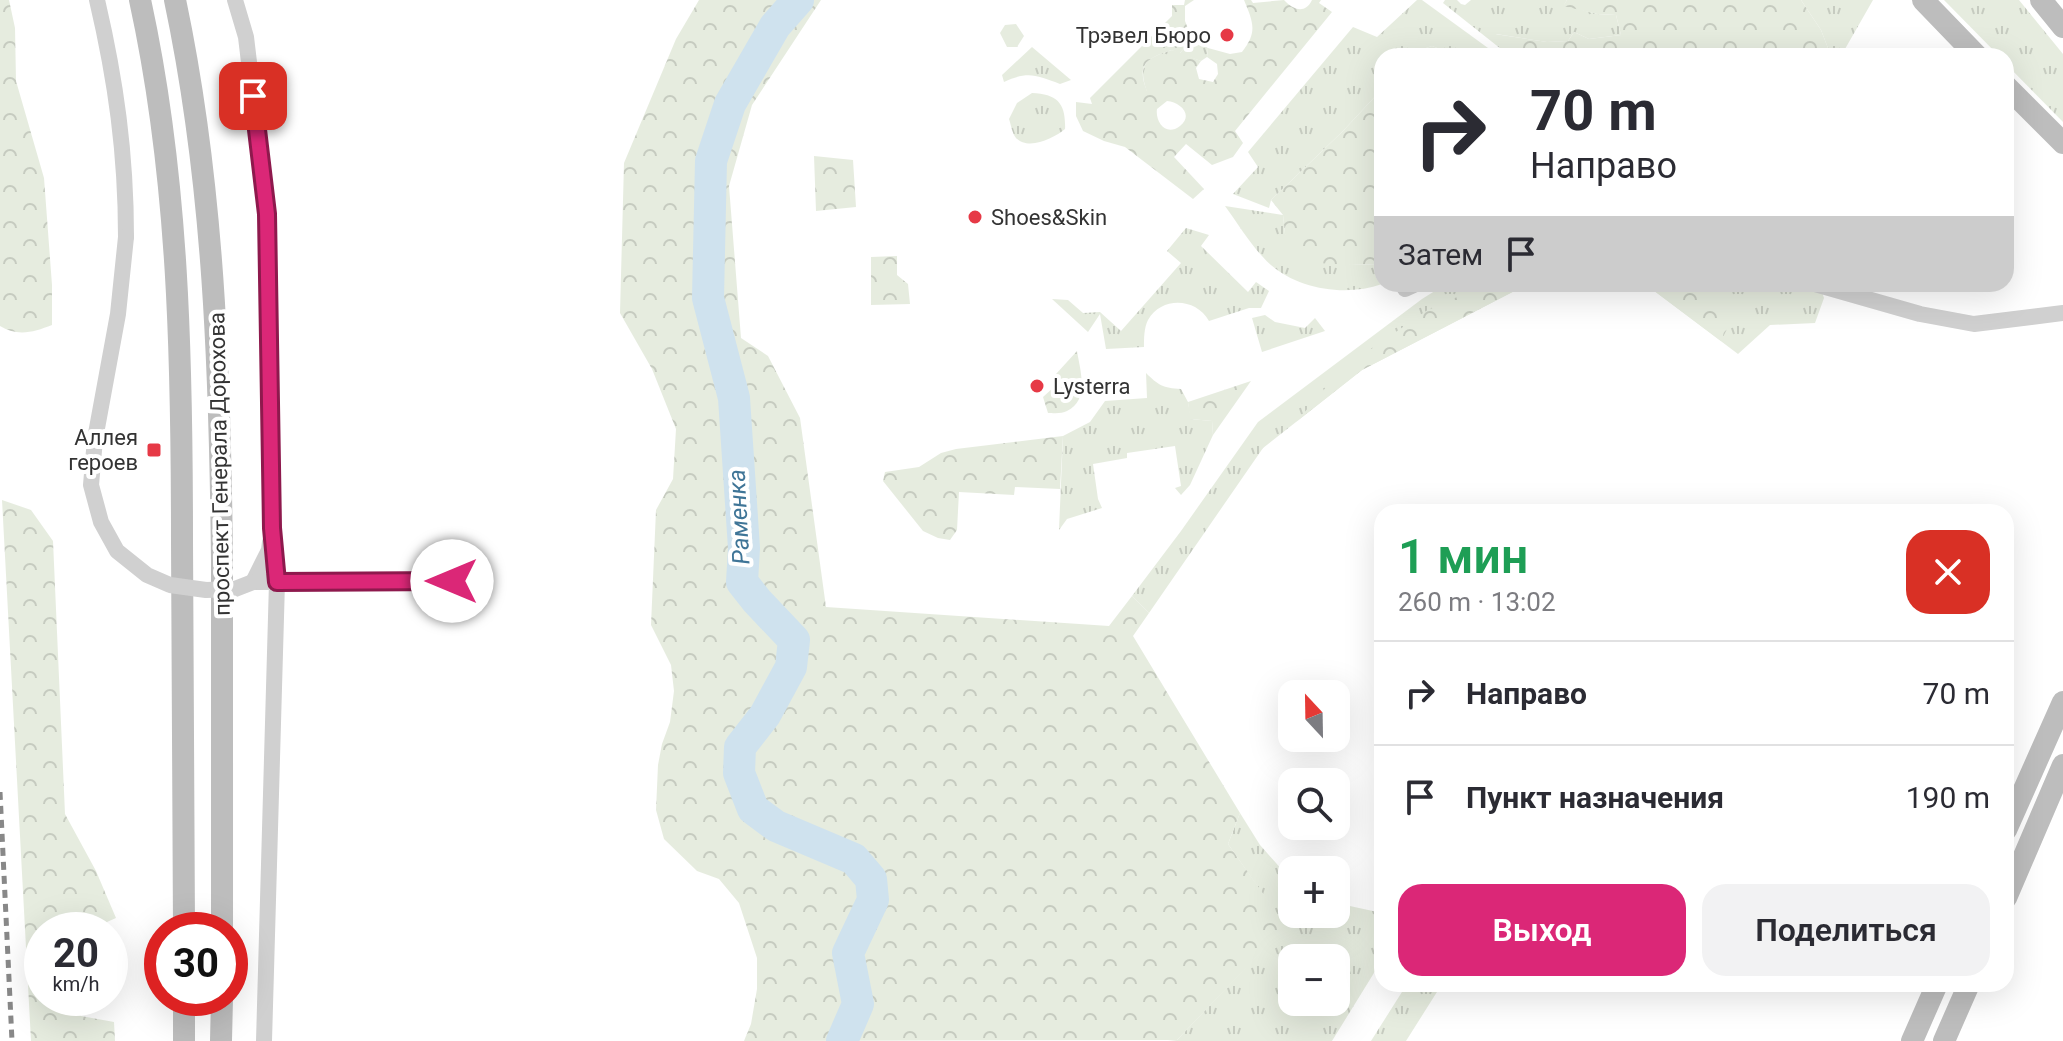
<!DOCTYPE html>
<html lang="ru">
<head>
<meta charset="utf-8">
<style>
  body { margin:0; font-family:Roboto,sans-serif; background:#f2f2f3; color:#2b2b33; height:100vh; display:flex; flex-direction:column; font-size:30px; white-space:nowrap }
  * { box-sizing:border-box; margin:0 }
  p { font-size:26px; color:#7c7c81 }
  .icon { flex:none; width:44px; height:44px; fill:none; stroke:currentColor; stroke-width:2; stroke-linecap:round; stroke-linejoin:round }
  .map { position:relative; flex:1; overflow:hidden }
  .details { position:absolute; left:1374px; top:504px; width:640px; height:488px; display:flex; flex-direction:column; background:#fff; border-radius:24px; box-shadow:0 8px 32px #0002 }
  .details>* { flex:none }
  .hud { position:absolute; left:1374px; top:48px; width:640px; height:244px; border-radius:24px; box-shadow:0 8px 32px #0002; background:#fff; color:#2b2b33; overflow:hidden }
  .needle { width:52px; rotate:338deg }
  .fabs { position:absolute; left:1278px; top:680px; display:grid; gap:16px }
  .fabs a { display:grid; place-items:center; width:72px; height:72px; border-radius:16px; background:#fff; box-shadow:0 8px 32px #0002; font-size:40px }
  .speed { position:absolute; left:24px; top:912px; display:flex; gap:16px; font-size:40px; font-weight:700; text-align:center }
  .speed>* { display:grid; place-content:center; width:104px; height:104px; border-radius:50%; background:#fff; box-shadow:0 8px 32px #0002; line-height:1 }
  .speed small { font-size:20px; font-weight:400 }
  .speed .limit { border:12px solid #d22; background:#fff; color:#111 }
  .pin { position:absolute; display:grid; place-items:center; width:68px; height:68px; color:#fff; margin:-34px; border-radius:16px; box-shadow:0 4px 12px #0006 }
  .me { position:absolute; width:88px; margin:-44px; rotate:270deg; stroke-linejoin:round; filter:drop-shadow(0 0 6px #0008) }
  .turn { display:flex; align-items:center; gap:28px; height:168px; padding:0 24px; font-size:36px }
  .turn .icon { width:104px; height:104px; stroke-width:2.5 }
  .turn b { display:block; font-size:56px; line-height:68px }
  .then { display:flex; align-items:center; height:76px; padding:0 24px; background:#0003; gap:16px; font-size:30px }
  .round { display:grid; place-items:center; flex:none; width:84px; height:84px; border-radius:24px; background:#f2f2f3 }
  .headline { display:flex; align-items:center; justify-content:space-between; height:136px; padding:0 24px }
  h1 { font-size:48px; font-weight:600; line-height:60px; color:#1e9e55 }
  .action { display:flex; gap:16px; margin-top:auto; padding:16px 24px }
  .action a { flex:1; height:92px; border-radius:24px; background:#db2777; color:#fff; font-size:32px; font-weight:600; line-height:92px; text-align:center }
  .action a+a { background:#f2f2f3; color:#2b2b33 }
  ul { padding:0; list-style:none }
  li { display:flex; align-items:center; gap:24px; height:104px; padding:0 24px; border-top:2px solid #e1e1e2 }
  li div { flex:1 }
  li b { display:block; font-size:30px }
  li em { font-style:normal }
  .map>svg:first-child { display:block }
</style>
</head>
<body>
<div class="map">
<svg width="2063" height="1041" viewBox="0 0 2063 1041">
  <defs>
    <pattern id="grass-tufts" width="24" height="20" patternUnits="userSpaceOnUse" patternTransform="scale(2)"><rect width="24" height="20" fill="#e6ecdf"/><path d="M3 7l-1-3M5 7V3M7 7l1-3M15 17l-1-3M17 17v-4M19 17l1-3" fill="none" stroke="#c6cbc0"/></pattern>
    <pattern id="forest-crowns" width="20" height="18" patternUnits="userSpaceOnUse" patternTransform="scale(2)"><rect width="20" height="18" fill="#e6ecdf"/><path d="M2 6a3 3 0 1 1 6 0M12 15a3 3 0 1 1 6 0" fill="none" stroke="#c6cbc0"/></pattern>
  </defs>
  <rect width="100%" height="100%" fill="#fff"/>
  <path fill="url(#grass-tufts)" fill-rule="evenodd" d="M1417 0H1422L1499 56H1449L1450 53 1432 46 1417 51 1412 56H1382V89L1343 131 1271 200 1269 208 1233 194 1258 167 1248 152 1353 27 1377 37Z
    M1445 0H1457L1461 4 1465 5 1471 0H1567L1564 5 1597 14 1616 15 1621 35 1589 39 1574 32 1568 41 1547 42 1496 34 1501 49 1443 3Z
    M1801 0H1873L1841 56H1831L1821 30Z
    M1944 0H2019L2063 54V122L2006 64V56H1999Z
    M1016 24 1024 36 1017 47H1007L1000 33 1005 25Z
    M1192 39 1208 48 1207 57 1201 61 1180 54 1147 92C1137 64 1146 58 1172 50L1180 53Z
    M1032 47 1071 80 1060 84C1036 75 1028 71 1004 82L1002 75Z
    M1032 93C1058 94 1066 104 1065 129 1054 138 1029 151 1016 138 1012 133 1011 125 1009 119L1017 103Z
    M1225 206 1283 215 1285 234 1351 265 1382 264V284C1343 298 1289 288 1262 256 1248 241 1237 222 1225 206Z
    M1186 228 1209 235 1201 246 1248 292 1256 282 1269 291 1261 308H1249L1209 321C1196 298 1162 296 1148 320 1144 328 1144 338 1144 347L1106 349 1100 314 1088 332 1052 299 1068 300 1083 313 1100 312 1121 331 1181 263 1167 251Z
    M1446 284H1528L1362 370 1263 448 1149 613 1132 596 1181 531 1258 422 1422 299Z
    M1645 284H1792L1822 292 1824 298 1815 323 1770 325 1738 354Z
    M1265 315 1275 322 1305 328 1315 318 1325 331 1262 352 1252 318Z
    M1146 373C1158 385 1163 388 1181 389L1188 402 1191 419 1212 421 1213 435 1190 485 1181 495 1175 488 1181 486 1175 446 1127 453V458L1093 464 1098 499 1102 508 1067 519 1059 530 1063 436 1090 422 1105 401 1147 398Z
    M1240 813 1260 845 1292 881V914H1336V903L1382 913V960L1332 1041H1168L1177 1040 1285 926 1228 844ZM1292 958H1336V1002H1292Z
    M1407 984H1442L1406 1041H1371Z"/>
  <path fill="url(#forest-crowns)" fill-rule="evenodd" d="M0 0H9L15 28 16 81 44 178 52 285V325C34 332 18 337 0 326Z
    M699 0H821L752 105 729 186 741 338 768 356 800 418 826 607 1109 626 1132 596 1149 613 1133 636 1240 813 1228 844 1286 926 1177 1040 744 1041 751 1024 757 989V958L739 903 719 879 697 871 664 839 656 810 658 765 662 744 670 722 674 691 671 665 651 625 656 510 673 479 676 429 652 369 620 313 624 163 676 39Z
    M1185 0H1194L1185 6V21L1192 39 1180 53 1201 61 1196 68 1199 79 1213 82 1218 74 1217 64 1207 57 1208 48 1230 54 1242 52C1258 32 1253 22 1244 0H1251L1253 3 1284 0C1292 9 1305 15 1312 0H1321L1319 3 1332 12 1235 131 1243 143 1233 157 1212 165 1186 144 1174 157 1204 189 1193 199 1125 147 1104 141 1083 131 1076 116V102L1092 104 1090 98 1172 16V5H1184ZM1172 50 1179 54 1147 91C1136 64 1147 58 1172 50ZM1167 101C1180 102 1194 115 1180 126 1166 137 1155 122 1157 109Z
    M1567 0H1801L1821 30 1831 56H1503L1495 34 1547 42 1568 41 1574 32 1589 39 1621 35 1616 15 1597 14 1563 6Z
    M1432 46 1450 53 1449 56H1412L1417 51Z
    M1382 89V264L1351 265 1302 262 1285 234 1283 215 1271 200 1343 131Z
    M814 156 853 160 856 207 816 211Z
    M897 256V275L908 284 910 304 871 305V257Z
    M1486 284H1528L1362 370 1296 422 1341 370 1426 311Z
    M1645 284H1696L1733 317 1721 341Z
    M1077 351C1080 370 1090 400 1067 411 1062 414 1053 413 1048 413L1043 397 1054 387 1056 374Z
    M1251 381 1213 435 1212 421 1190 419 1188 402Z
    M1063 436 1060 489 1015 487 1014 495 959 492 957 530 950 540 938 538 923 531 883 481 885 472 919 467 941 453 956 449Z
    M2 500 31 510 53 541 65 814 96 871 116 918 89 930H42V998H77L81 1016 114 1022 115 1041H31Z"/>
  <g fill="none" stroke-linecap="round" stroke-linejoin="round">
    <path stroke="#cfe2ee" stroke-width="32" d="M798 0 775 26 730 104 711 161 708 298 734 398 744 548 742 582 757 601 794 640 791 667 765 715 740 747 739 773 753 809 776 826 854 859 871 879 873 900 848 953 858 1004 842 1041"/>
    <path stroke="#d0d0d0" stroke-width="16" d="M97 0C116 81 126 154 126 237
      M235 0 246 37 267 214 272 528 277 582 264 1041
      M1815 284 1920 314 1974 324 2063 313
      M1405 289 1416 284
      M270 542 269 550 253 582 452 581"/>
    <path stroke="#bdbdbd" stroke-width="22" d="M140 0C179 178 182 361 182 542 183 672 184 801 184 930
      M175 0C214 184 220 373 222 560 223 684 223 807 222 930
      M1923 0 1977 56
      M2041 0 2063 27
      M2006 86 2063 143
      M2006 830 2063 702
      M2006 898 2063 765
      M184 1041V998
      M221 1041 222 998
      M1912 1041 1937 984
      M1944 1041 1969 984"/>
    <path stroke="#888" stroke-width="5" stroke-dasharray="8 6" stroke-linecap="butt" d="M0 792 12 1041"/>
    <path stroke="#d0d0d0" stroke-width="16" d="M126 237 118 314 95 439 91 485 101 522 117 551 147 575 170 585 206 590 235 589 253 582"/>
  </g>
  <g fill="none" stroke-linecap="round" stroke-linejoin="round">
    <g stroke="#8e194d" stroke-width="20">
      <path id="route" d="M253 96 267 214 272 528 277 582 452 581"/>
    </g>
    <use href="#route" stroke="#db2777" stroke-width="14"/>
  </g>
  <g fill="#e63946" stroke="#fff" stroke-width="3">
    <circle cx="1227" cy="35" r="8"/>
    <circle cx="975" cy="217" r="8"/>
    <circle cx="1037" cy="386" r="8"/>
    <rect x="146" y="442" width="16" height="16" rx="4"/>
  </g>
  <g text-anchor="middle" stroke-width="8" stroke-linejoin="round" paint-order="stroke">
    <g font-size="22" fill="#333" stroke="#fff" text-anchor="end">
      <text x="1211" y="43">Трэвел Бюро</text>
      <text x="991" y="225" text-anchor="start">Shoes&amp;Skin</text>
      <text x="1053" y="394" text-anchor="start">Lysterra</text>
      <text x="138" y="445">Аллея<tspan x="138" dy="25">героев</tspan></text>
    </g>
    <g font-size="22" fill="#333" stroke="#fff">
      <text transform="translate(219 464) rotate(-91)" y="8">проспект Генерала Дорохова</text>
    </g>
    <g font-size="24" font-style="italic" fill="#3f7597" stroke="#fff">
      <text transform="translate(739 517) rotate(-93)" y="8">Раменка</text>
    </g>
  </g>
</svg>
<div class="fabs">
<a><svg class="needle" viewBox="-14 -14 28 28"><path d="M0-13l5 13h-10z" fill="#e53935"/><path d="M0 13l5-13h-10z" fill="#7c7c81"/></svg></a>
<a><svg class="icon" aria-label="search" viewBox="0 0 24 24"><circle cx="10" cy="10" r="6"/><path d="M15 15l6 6"/></svg></a>
<a>+</a>
<a>−</a>
</div>
<div class="speed"><div>20<small>km/h</small></div><div class="limit">30</div></div>
<div class="pin" style="left:253px;top:96px;background:#d93025"><svg class="icon" aria-label="arrive" viewBox="0 0 24 24"><path d="M6 21V4h12l-3 4 3 4H6"/></svg></div>
<svg class="me" style="left:452px;top:581px" viewBox="-20 -20 40 40"><circle r="19" fill="#fff"/><path d="M0-13L10 11 0 6-10 11z" fill="#db2777"/></svg>
<div class="hud">
<div class="turn"><svg class="icon" aria-label="right" viewBox="0 0 24 24"><path d="M7 20v-9h11M14 6l5 5-5 5"/></svg><div><b>70 m</b>Направо</div></div>
<div class="then">Затем<svg class="icon" aria-label="arrive" viewBox="0 0 24 24"><path d="M6 21V4h12l-3 4 3 4H6"/></svg></div>
</div>
<section class="details">
<div class="headline"><div><h1>1 мин</h1><p>260 m · 13:02</p></div><a class="round" style="background:#d93025;color:#fff"><svg class="icon" aria-label="close" viewBox="0 0 24 24"><path d="M6 6l12 12M18 6L6 18"/></svg></a></div>
<ul>
<li><svg class="icon" aria-label="right" viewBox="0 0 24 24"><path d="M7 20v-9h11M14 6l5 5-5 5"/></svg><div><b>Направо</b></div><em>70 m</em></li>
<li><svg class="icon" aria-label="arrive" viewBox="0 0 24 24"><path d="M6 21V4h12l-3 4 3 4H6"/></svg><div><b>Пункт назначения</b></div><em>190 m</em></li>
</ul>
<div class="action"><a>Выход</a><a>Поделиться</a></div>
</section>
</div>
</body>
</html>
